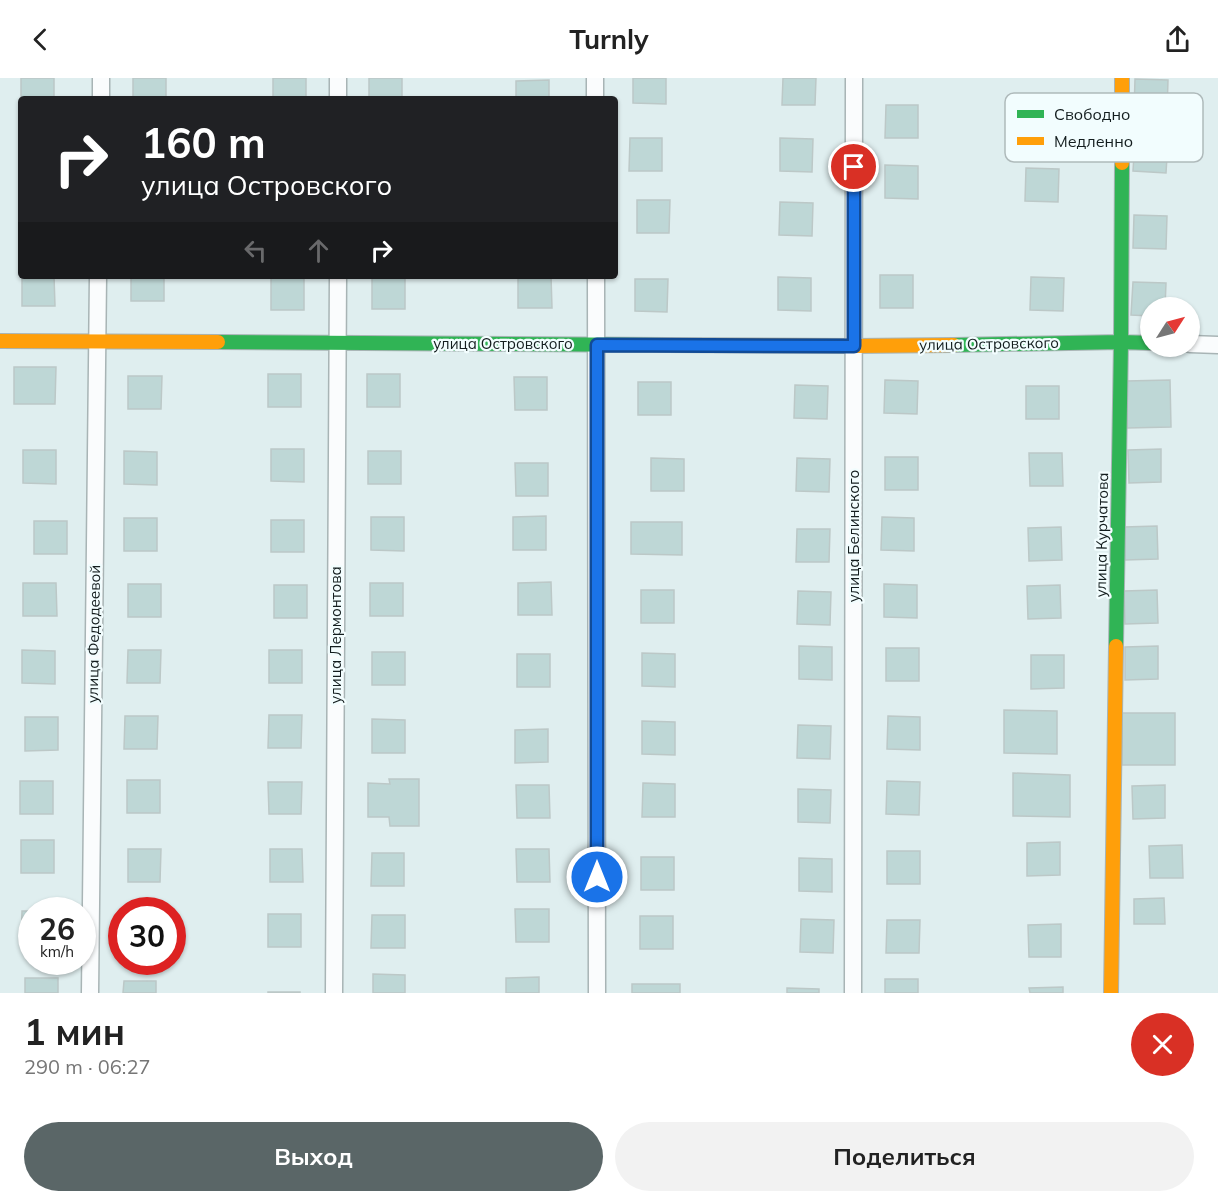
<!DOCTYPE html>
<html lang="ru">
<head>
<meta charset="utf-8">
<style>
  body { margin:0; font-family:Mulish,sans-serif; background:#f2f2f2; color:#222; height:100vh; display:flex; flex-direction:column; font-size:22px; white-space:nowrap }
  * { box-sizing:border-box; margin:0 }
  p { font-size:20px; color:#767676 }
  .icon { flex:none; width:33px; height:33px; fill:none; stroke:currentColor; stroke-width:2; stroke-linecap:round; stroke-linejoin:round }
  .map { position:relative; height:915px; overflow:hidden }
  .drawer { display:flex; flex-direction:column; background:#fff; flex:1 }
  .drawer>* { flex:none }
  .top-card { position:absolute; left:18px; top:18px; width:600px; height:183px; border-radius:6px; box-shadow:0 2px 4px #0004; background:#202124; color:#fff; overflow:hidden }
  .needle { width:39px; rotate:54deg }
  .fabs { position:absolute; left:1140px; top:219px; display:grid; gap:12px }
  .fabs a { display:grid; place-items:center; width:60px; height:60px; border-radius:50%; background:#fff; box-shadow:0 2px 4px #0004; font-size:30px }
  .speed { position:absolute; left:18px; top:819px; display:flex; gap:12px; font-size:30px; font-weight:700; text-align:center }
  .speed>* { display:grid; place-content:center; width:78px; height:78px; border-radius:50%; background:#fff; box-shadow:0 2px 4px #0004; line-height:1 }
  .speed small { font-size:15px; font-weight:400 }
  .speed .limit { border:9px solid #d22; background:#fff; color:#111 }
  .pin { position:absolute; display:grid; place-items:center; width:51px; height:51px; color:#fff; margin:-26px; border:3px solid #fff; border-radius:50%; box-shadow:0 2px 6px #0007 }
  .me { position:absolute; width:66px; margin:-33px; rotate:0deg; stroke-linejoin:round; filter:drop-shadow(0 0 4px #0008) }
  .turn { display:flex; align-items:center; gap:21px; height:126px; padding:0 24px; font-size:27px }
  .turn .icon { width:78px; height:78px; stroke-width:2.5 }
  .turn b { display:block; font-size:42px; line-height:51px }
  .lanes { display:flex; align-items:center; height:57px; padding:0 24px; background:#0003; justify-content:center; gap:30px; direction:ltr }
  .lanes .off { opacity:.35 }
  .round { display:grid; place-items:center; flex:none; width:63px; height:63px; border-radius:32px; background:#f2f2f2 }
  .head { display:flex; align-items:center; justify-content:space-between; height:102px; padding:0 24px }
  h1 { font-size:36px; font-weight:700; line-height:45px }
  .button { display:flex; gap:12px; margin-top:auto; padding:12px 24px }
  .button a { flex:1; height:69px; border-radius:36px; background:#5a6667; color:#fff; font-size:24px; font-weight:700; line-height:69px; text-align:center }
  .button a+a { background:#f2f2f2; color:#222 }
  header { display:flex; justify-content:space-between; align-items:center; height:78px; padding:0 24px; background:#fff; font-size:27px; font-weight:700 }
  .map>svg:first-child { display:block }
</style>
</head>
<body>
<header><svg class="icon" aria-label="back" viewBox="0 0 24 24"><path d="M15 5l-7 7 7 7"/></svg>Turnly<svg class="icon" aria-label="share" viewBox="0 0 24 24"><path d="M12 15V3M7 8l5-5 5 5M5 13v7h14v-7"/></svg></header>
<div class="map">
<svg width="1218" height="915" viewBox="0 0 1218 915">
  <rect width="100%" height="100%" fill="#dfeeef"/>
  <path fill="#bed7d6" stroke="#bcc8c7" stroke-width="1.5" d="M21 0H54V21H21Z
    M133 0H166V21H133Z
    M273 0H306V21H273Z
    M369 0H402V21H369Z
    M633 0H666V26L633 25Z
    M783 0H816L815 27H782Z
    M1135 1 1168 2 1167 35 1134 34Z
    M549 2V21H516V3Z
    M886 27H918V60H885Z
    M630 60H662V93H629Z
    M780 60 813 61 812 94 780 93Z
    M1135 60 1168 62 1166 95 1133 93Z
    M885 87 918 88V121L885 120Z
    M1026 90 1059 91 1058 124 1025 123Z
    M637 122H670L669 155H637Z
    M780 124 813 125 812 158 779 157Z
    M1134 137 1167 138 1166 171 1133 170Z
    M880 197H913V230H880Z
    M22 198H54L55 228H22Z
    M131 198H164V223H131Z
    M372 198H405V231H372Z
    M518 198H551L552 230H518Z
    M271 199H304V232H271Z
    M778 199 811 200V233L778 232Z
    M1031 199 1064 200 1063 233 1030 232Z
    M635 201H668L667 234 635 233Z
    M1133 204 1166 205 1165 230H1150V238L1131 237Z
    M14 289H56L55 326H14Z
    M268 296H301V329H268Z
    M367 296H400V329H367Z
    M128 298H162L161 331H128Z
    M514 299H547V332H515Z
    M885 302 918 303 917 336 884 335Z
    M1170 302 1171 349 1127 350 1126 303Z
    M638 304H671V337H638Z
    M795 307 828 308 827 341 794 340Z
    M1026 308H1059V341H1026Z
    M271 371H304V404L271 403Z
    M1161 371V404L1129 405 1128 372Z
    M23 372H56V406L23 405Z
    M124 373 157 374V407L124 406Z
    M368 373H401V406H368Z
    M1029 375H1062L1063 408H1030Z
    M885 379H918V412H885Z
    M651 380 684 381V413H651Z
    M797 380 830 381 829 414 796 413Z
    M515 385H548V418H516Z
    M546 438V472H513V439Z
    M371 439H404V473L371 472Z
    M882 439 914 440V473L881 472Z
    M124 440H157V473H124Z
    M271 442H304V474H271Z
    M34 443H67V476H34Z
    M631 444H682V477L631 476Z
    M1157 448 1158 481 1125 482 1124 449Z
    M1061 449 1062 482 1029 483 1028 450Z
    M797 451H830L829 484H796Z
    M551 504 552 537H518V505Z
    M23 505H56L57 538H23Z
    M370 505H403V538H370Z
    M128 506H161V539H128Z
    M884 506 917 507V540L884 539Z
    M274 507H307V540H274Z
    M1060 507 1061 540 1028 541 1027 508Z
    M641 512H674V545H641Z
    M1157 512 1158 545 1125 546 1124 513Z
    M798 513 831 514 830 547 797 546Z
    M799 568 832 569V602L799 601Z
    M1158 568V601L1125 602V569Z
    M886 570H919V603H886Z
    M22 572 55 573V606L22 605Z
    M128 572H161L160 605H127Z
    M269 572H302V605H269Z
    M372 574H405V607H372Z
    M642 575 675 576V609L642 608Z
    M517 576H550V609H517Z
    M1031 577H1064V610L1031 611Z
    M1004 632 1057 633V676L1004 675Z
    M1122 635H1175V687H1122Z
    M269 637H302L301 670H268Z
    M125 638H158L157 671H124Z
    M888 638 920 639V672L887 671Z
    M25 639H58V672L25 673Z
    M372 641 405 642V675H372Z
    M642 643 675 644V677L642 676Z
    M798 647 831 648 830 681 797 680Z
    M548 651V684L515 685V652Z
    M1013 695 1070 697V739L1013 738Z
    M389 701H419V748H390L389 739H368V705L390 706Z
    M127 702H160V735H127Z
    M20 703H53V736H20Z
    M887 703 920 704 919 737 886 736Z
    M268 704H302L301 736H269Z
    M643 705 675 706V739H642Z
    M516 707H549L550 740H517Z
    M1165 707V740L1133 741 1132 708Z
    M798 711 831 712 830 745 798 744Z
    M21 762H54V795H21Z
    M1060 764V797L1027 798V765Z
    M1182 767 1183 800H1150L1149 768Z
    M128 771H161L160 804H128Z
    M270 771H302L303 804H270Z
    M516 771H549L550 804H517Z
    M887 773H920V806H887Z
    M372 775H404V808H371Z
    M641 779H674V812H641Z
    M799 780 832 781V814L799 813Z
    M1164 820 1165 846H1134V821Z
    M515 831H549V864H516Z
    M22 833H32V866H21Z
    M268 836H301V869H268Z
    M372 837H405V870H371Z
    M640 838H673V871H640Z
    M801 841 834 842 833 875 800 874Z
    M887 842H920L919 875H886Z
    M1061 846V879H1029L1028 847Z
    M373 896 405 897V915H373Z
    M539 899V915H506V900Z
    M25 900H58V915H25Z
    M885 901H918V915H885Z
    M124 903H156V915H123Z
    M632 906H680V915H632Z
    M1063 909V915H1030L1029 910Z
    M787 910 819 911V915H787Z
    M268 914H300V915H268Z"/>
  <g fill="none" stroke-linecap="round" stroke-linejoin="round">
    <g stroke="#a8b4b5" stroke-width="19">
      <path id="street" d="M338 0V21
        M595 0V21
        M101 21V0
        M596 198 597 915
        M1190 266 1218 267
        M90 915 98 198
        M334 915 338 198
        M853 915 854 0"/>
    </g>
    <g stroke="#a8b4b5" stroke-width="16">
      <path id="fast" d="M218 264 666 267
        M954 267 1121 264 1150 265
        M1116 568 1121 264 1122 85"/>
    </g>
    <g stroke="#a8b4b5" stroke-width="16">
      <path id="slow" d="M1122 85V0
        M0 263 218 264
        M666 267 854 268 954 267
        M1111 915 1116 568"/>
    </g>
    <use href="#street" stroke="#fafcfd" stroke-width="16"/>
    <use href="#fast" stroke="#30b455" stroke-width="14"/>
    <use href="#slow" stroke="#ff9f0a" stroke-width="14"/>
  </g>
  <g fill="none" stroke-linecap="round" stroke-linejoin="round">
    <g stroke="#114b97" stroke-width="15">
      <path id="route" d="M597 799V267L854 268V89"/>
    </g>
    <use href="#route" stroke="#1a73e8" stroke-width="10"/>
  </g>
  <g text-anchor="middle" stroke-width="4.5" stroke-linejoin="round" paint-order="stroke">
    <g font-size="15" fill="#131d1e" stroke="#f2fdfe">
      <text x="503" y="271">улица Островского</text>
      <text transform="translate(989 266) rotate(-1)" y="5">улица Островского</text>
      <text transform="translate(1102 457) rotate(-89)" y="5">улица Курчатова</text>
      <text transform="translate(854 458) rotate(-90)" y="5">улица Белинского</text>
      <text transform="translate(94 556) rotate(-89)" y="5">улица Федодеевой</text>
      <text transform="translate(336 557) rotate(-90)" y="5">улица Лермонтова</text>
    </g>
  </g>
  <rect x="1005" y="15" width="198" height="69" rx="9" fill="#f2fdfe" stroke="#afbabb" stroke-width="1.5"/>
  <rect x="1017" y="32" width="27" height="8" fill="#30b455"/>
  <rect x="1017" y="59" width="27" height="8" fill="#ff9f0a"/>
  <g font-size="16" fill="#131d1e">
    <text x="1054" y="42">Свободно</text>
    <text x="1054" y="69">Медленно</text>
  </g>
</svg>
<div class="fabs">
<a><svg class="needle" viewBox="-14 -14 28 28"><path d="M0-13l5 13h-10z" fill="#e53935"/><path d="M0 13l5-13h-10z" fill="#767676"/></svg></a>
</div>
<div class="speed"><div>26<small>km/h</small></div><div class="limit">30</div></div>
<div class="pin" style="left:854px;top:89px;background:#d93025"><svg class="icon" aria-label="arrive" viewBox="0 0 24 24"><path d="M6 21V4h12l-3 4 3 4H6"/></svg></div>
<svg class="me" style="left:597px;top:799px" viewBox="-20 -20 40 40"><circle r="17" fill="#1a73e8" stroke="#fff" stroke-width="3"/><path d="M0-11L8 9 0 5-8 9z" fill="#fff"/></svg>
<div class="top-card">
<div class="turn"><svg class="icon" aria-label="right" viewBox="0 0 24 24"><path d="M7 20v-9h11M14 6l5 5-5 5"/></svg><div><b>160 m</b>улица Островского</div></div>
<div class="lanes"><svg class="icon off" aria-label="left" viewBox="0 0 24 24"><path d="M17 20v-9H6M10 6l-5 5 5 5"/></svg><svg class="icon off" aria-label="ahead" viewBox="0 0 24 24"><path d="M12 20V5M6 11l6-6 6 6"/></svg><svg class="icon" aria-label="right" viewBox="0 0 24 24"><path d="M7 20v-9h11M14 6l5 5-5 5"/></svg></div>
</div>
</div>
<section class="drawer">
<div class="head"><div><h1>1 мин</h1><p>290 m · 06:27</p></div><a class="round" style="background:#d93025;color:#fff"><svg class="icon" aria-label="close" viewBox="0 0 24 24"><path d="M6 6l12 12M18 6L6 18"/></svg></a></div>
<div class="button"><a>Выход</a><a>Поделиться</a></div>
</section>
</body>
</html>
